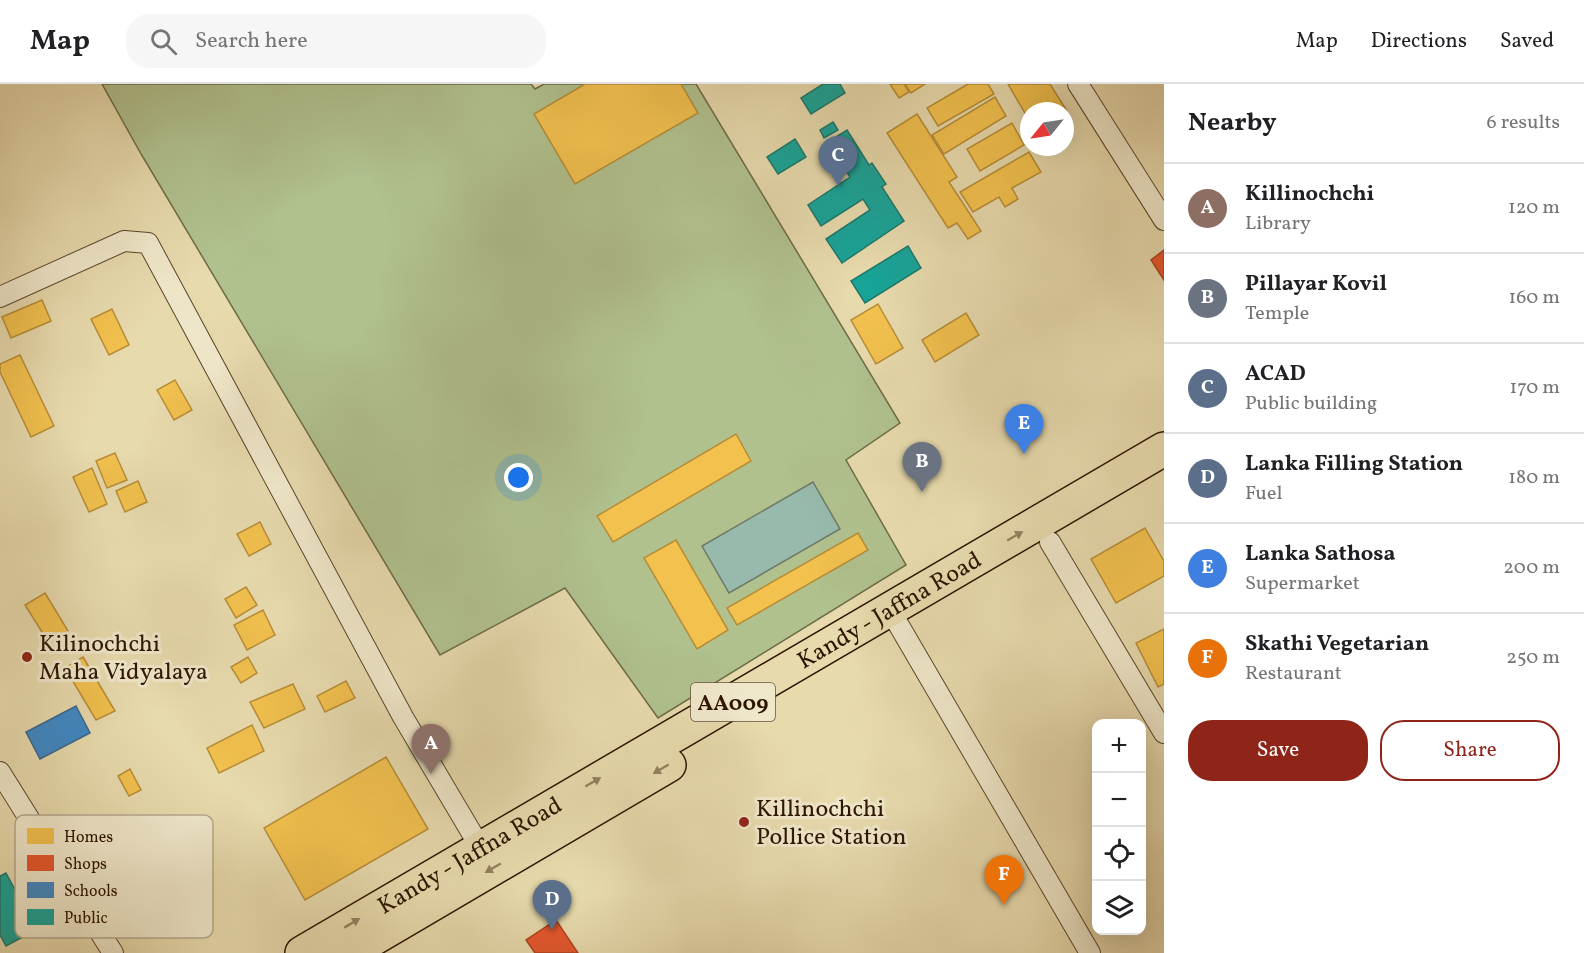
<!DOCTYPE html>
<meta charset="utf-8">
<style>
:root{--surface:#fff;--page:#f6f6f6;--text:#202124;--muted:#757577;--line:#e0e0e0;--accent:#8f2418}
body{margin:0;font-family:Vollkorn,serif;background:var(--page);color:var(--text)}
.controls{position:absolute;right:18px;bottom:18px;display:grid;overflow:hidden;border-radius:12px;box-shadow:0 6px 24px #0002}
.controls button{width:54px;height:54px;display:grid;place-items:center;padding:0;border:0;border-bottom:2px solid var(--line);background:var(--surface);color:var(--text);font:30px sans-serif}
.compass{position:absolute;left:1020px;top:18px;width:54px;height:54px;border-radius:50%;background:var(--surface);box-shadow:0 6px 24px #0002;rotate:240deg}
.you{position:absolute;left:519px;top:394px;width:21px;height:21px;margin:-15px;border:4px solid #fff;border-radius:50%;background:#1a73e8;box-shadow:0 0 0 9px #1a73e833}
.badge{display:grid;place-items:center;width:39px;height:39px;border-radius:50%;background:var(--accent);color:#fff;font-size:20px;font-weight:700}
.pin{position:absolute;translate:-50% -50px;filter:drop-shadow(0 2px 3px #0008)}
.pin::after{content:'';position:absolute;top:32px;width:21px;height:18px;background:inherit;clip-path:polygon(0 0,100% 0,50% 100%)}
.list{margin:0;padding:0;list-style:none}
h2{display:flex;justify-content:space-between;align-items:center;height:78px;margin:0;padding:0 24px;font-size:26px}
h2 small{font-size:20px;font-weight:400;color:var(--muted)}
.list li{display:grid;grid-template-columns:39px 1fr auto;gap:18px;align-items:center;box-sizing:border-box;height:90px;padding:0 24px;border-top:2px solid var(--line)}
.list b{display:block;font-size:22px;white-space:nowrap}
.list p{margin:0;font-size:20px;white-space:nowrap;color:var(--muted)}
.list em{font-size:20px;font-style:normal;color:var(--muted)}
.actions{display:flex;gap:12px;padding:18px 24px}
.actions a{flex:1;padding:14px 0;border:2px solid var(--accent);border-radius:24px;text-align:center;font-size:21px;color:var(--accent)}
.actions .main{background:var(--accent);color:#fff}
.icon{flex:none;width:33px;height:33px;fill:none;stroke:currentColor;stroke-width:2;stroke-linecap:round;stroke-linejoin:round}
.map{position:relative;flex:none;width:1164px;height:869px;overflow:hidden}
header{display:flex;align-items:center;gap:36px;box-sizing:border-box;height:84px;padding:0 30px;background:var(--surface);border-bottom:2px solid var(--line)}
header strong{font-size:28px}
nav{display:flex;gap:33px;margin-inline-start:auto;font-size:21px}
.search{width:420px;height:54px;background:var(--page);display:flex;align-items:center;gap:15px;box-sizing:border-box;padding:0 21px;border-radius:24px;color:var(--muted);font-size:22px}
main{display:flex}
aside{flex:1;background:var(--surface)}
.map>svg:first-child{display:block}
.green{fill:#b0c18e;stroke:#6e6b47;stroke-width:1.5}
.water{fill:#97baac;stroke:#6d7867;stroke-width:1.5}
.homes{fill:#f2c14e;stroke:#b78d37;stroke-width:1.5}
.shops{fill:#e4572e;stroke:#ad4320;stroke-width:1.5}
.schools{fill:#3f88c5;stroke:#3a668a;stroke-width:1.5}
.public{fill:#17a398;stroke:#1e786a;stroke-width:1.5}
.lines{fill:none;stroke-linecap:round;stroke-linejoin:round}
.minor-casing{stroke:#5c462b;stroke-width:22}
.trunk-casing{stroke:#2d1500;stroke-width:36}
.minor{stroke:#efe7ca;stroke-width:20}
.trunk{stroke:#e7daad;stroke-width:33}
.oneway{fill:#93815f}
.poi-dot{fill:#8f2418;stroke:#efe7ca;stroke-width:2}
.labels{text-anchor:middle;stroke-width:6;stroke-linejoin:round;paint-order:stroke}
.shield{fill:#efe7ca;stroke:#67543d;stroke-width:1.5}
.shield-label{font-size:22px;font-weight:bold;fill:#2d1500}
.street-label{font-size:24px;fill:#2d1500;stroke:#efe7ca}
.poi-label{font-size:24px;fill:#2d1500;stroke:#efe7ca;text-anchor:start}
.key{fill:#efe7ca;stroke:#b5a88d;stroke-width:1.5}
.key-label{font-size:16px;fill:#2d1500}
</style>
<header>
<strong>Map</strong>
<div class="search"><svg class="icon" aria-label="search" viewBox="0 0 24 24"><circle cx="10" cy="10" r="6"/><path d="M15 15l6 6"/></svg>Search here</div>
<nav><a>Map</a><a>Directions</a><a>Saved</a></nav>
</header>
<main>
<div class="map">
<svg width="1164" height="869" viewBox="0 0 1164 869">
<rect width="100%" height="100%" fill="#e7daad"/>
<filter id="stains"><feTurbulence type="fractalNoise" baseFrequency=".00333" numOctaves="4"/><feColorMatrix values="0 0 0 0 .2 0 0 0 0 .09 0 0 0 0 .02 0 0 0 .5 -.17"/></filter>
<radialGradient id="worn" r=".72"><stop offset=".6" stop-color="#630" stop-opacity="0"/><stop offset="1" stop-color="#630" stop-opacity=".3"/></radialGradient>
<polygon class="green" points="102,0 531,0 535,5 544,0 696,0 900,339 846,376 906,481 658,634 565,504 440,571 141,70"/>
<polygon class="water" points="813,398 840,445 729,509 702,462"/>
<g class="homes">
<polygon points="585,0 681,0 698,29 575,100 534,30"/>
<polygon points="890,0 904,0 909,8 899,14"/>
<polygon points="905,0 925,0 911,9"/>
<polygon points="968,0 988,0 994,10 938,42 927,24"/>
<polygon points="1008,0 1050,0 1067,27 1029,27 1029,36"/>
<polygon points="995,13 1006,32 944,70 932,51"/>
<polygon points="917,30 957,93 949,98 981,147 968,155 957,139 948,144 887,49"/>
<polygon points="1012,39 1024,61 980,87 967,65"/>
<polygon points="1029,68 1041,88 1012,104 1018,115 1005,123 999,113 973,128 960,108"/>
<polygon points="42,216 51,237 11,254 2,233"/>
<polygon points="878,220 903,264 876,280 851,236"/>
<polygon points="112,225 129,261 109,271 91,235"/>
<polygon points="966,229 979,251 935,278 922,256"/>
<polygon points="20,271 54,342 31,353 0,288 0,280"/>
<polygon points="175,296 192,326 174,336 157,306"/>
<polygon points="736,350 751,377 613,458 597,432"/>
<polygon points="115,369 127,396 107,404 96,377"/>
<polygon points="92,384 107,420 89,428 73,393"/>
<polygon points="138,397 147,418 125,428 116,407"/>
<polygon points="260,438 271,460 249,472 237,450"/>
<polygon points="1145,444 1164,477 1164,492 1116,519 1091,475"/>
<polygon points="858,449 868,466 737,541 727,524"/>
<polygon points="676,456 728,546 697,565 644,474"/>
<polygon points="246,503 257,521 236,534 225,515"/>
<polygon points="45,509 68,547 47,556 25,521"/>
<polygon points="263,526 275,551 247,566 234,541"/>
<polygon points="1164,545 1164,600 1158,603 1136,559"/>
<polygon points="83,573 115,627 96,636 65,584"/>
<polygon points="248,573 257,589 241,599 231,583"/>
<polygon points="346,597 355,614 325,628 317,612"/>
<polygon points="293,600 305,625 264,644 250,618"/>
<polygon points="252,641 264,667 219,689 207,664"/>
<polygon points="386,673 428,745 305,816 264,744"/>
<polygon points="130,685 141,706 129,712 118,692"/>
</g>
<g class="shops">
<polygon points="1164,166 1164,196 1151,176"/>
<polygon points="556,836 578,869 535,869 526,856"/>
</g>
<polygon class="schools" points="76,622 90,649 40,675 26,648"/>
<g class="public">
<polygon points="823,0 840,0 845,9 811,30 801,14"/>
<polygon points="833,38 838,46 824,54 820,46"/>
<polygon points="847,46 869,81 872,79 886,100 882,103 904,137 842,179 826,155 870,126 863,115 821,142 808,121 850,93 828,58"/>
<polygon points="795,55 806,73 778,90 767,73"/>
<polygon points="908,162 921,184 865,219 851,197"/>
<polygon points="6,789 18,811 35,802 45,819 31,827 40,844 6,862 0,851 0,792"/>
</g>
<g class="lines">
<defs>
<g id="minor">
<polyline points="1078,0 1164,136"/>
<polyline points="0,213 124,157 148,159 403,633 480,763"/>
<polyline points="1050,458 1164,649"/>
<polyline points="890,526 1090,869"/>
<polyline points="0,688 113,869"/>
</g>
<g id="trunk">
<path id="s1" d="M302,869L1164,365"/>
<polyline points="349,869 669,681"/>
</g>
</defs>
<use href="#minor" class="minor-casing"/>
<use href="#trunk" class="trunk-casing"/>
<use href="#minor" class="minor"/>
<use href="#trunk" class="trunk"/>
</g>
<defs><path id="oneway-solid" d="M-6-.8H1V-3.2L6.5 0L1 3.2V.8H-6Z" transform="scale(1.5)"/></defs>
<g class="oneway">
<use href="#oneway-solid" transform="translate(1015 452) rotate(-30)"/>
<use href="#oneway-solid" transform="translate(661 685) rotate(150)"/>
<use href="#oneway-solid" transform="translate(593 698) rotate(-30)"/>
<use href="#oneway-solid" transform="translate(493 784) rotate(150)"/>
<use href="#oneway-solid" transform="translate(352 839) rotate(-31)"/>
</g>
<g class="poi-dot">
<circle cx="27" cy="573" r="6"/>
<circle cx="744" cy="738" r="6"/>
</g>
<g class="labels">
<rect class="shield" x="691" y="599" width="84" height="38" rx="4.5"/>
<g class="shield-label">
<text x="733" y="626">AA009</text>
</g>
<g class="street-label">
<text dy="8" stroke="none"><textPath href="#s1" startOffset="680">Kandy - Jaffna Road</textPath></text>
<text dy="8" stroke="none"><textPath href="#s1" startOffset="194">Kandy - Jaffna Road</textPath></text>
</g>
<g class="poi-label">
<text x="39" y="567">Kilinochchi<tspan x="39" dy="28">Maha Vidyalaya</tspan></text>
<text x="756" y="732">Killinochchi<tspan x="756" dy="28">Pollice Station</tspan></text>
</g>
</g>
<rect x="15" y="731" width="198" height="123" rx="9" class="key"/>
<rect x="27" y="744" width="27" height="16" fill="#f2c14e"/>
<rect x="27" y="771" width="27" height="16" fill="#e4572e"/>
<rect x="27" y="798" width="27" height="16" fill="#3f88c5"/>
<rect x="27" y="825" width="27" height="16" fill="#17a398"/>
<g class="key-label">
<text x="64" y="758">Homes</text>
<text x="64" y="785">Shops</text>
<text x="64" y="812">Schools</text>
<text x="64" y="839">Public</text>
</g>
<rect width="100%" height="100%" filter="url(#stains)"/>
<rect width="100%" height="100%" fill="url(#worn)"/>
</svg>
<div class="controls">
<button>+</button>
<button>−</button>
<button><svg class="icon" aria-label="locate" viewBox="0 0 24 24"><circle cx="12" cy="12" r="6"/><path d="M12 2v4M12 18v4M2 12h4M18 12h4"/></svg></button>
<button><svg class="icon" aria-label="layers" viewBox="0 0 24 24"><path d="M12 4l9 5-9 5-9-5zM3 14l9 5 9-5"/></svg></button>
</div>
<svg class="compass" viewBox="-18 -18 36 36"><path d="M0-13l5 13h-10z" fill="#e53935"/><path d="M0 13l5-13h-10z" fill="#757577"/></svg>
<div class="you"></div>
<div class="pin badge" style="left:431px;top:690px;background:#8d6e63">A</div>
<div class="pin badge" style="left:922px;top:408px;background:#6b7280">B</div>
<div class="pin badge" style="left:838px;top:102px;background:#5c6f8a">C</div>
<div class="pin badge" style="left:552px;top:846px;background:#5c6f8a">D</div>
<div class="pin badge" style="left:1024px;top:370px;background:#3f7fe0">E</div>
<div class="pin badge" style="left:1004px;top:821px;background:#e8710a">F</div>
</div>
<aside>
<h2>Nearby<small>6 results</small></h2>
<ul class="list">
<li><span class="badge" style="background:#8d6e63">A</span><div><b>Killinochchi</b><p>Library</p></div><em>120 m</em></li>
<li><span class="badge" style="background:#6b7280">B</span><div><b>Pillayar Kovil</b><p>Temple</p></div><em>160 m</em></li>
<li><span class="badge" style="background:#5c6f8a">C</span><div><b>ACAD</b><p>Public building</p></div><em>170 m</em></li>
<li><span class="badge" style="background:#5c6f8a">D</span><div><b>Lanka Filling Station</b><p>Fuel</p></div><em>180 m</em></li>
<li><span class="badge" style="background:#3f7fe0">E</span><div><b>Lanka Sathosa</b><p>Supermarket</p></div><em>200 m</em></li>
<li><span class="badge" style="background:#e8710a">F</span><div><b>Skathi Vegetarian</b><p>Restaurant</p></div><em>250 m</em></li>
</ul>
<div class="actions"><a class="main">Save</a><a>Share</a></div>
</aside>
</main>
